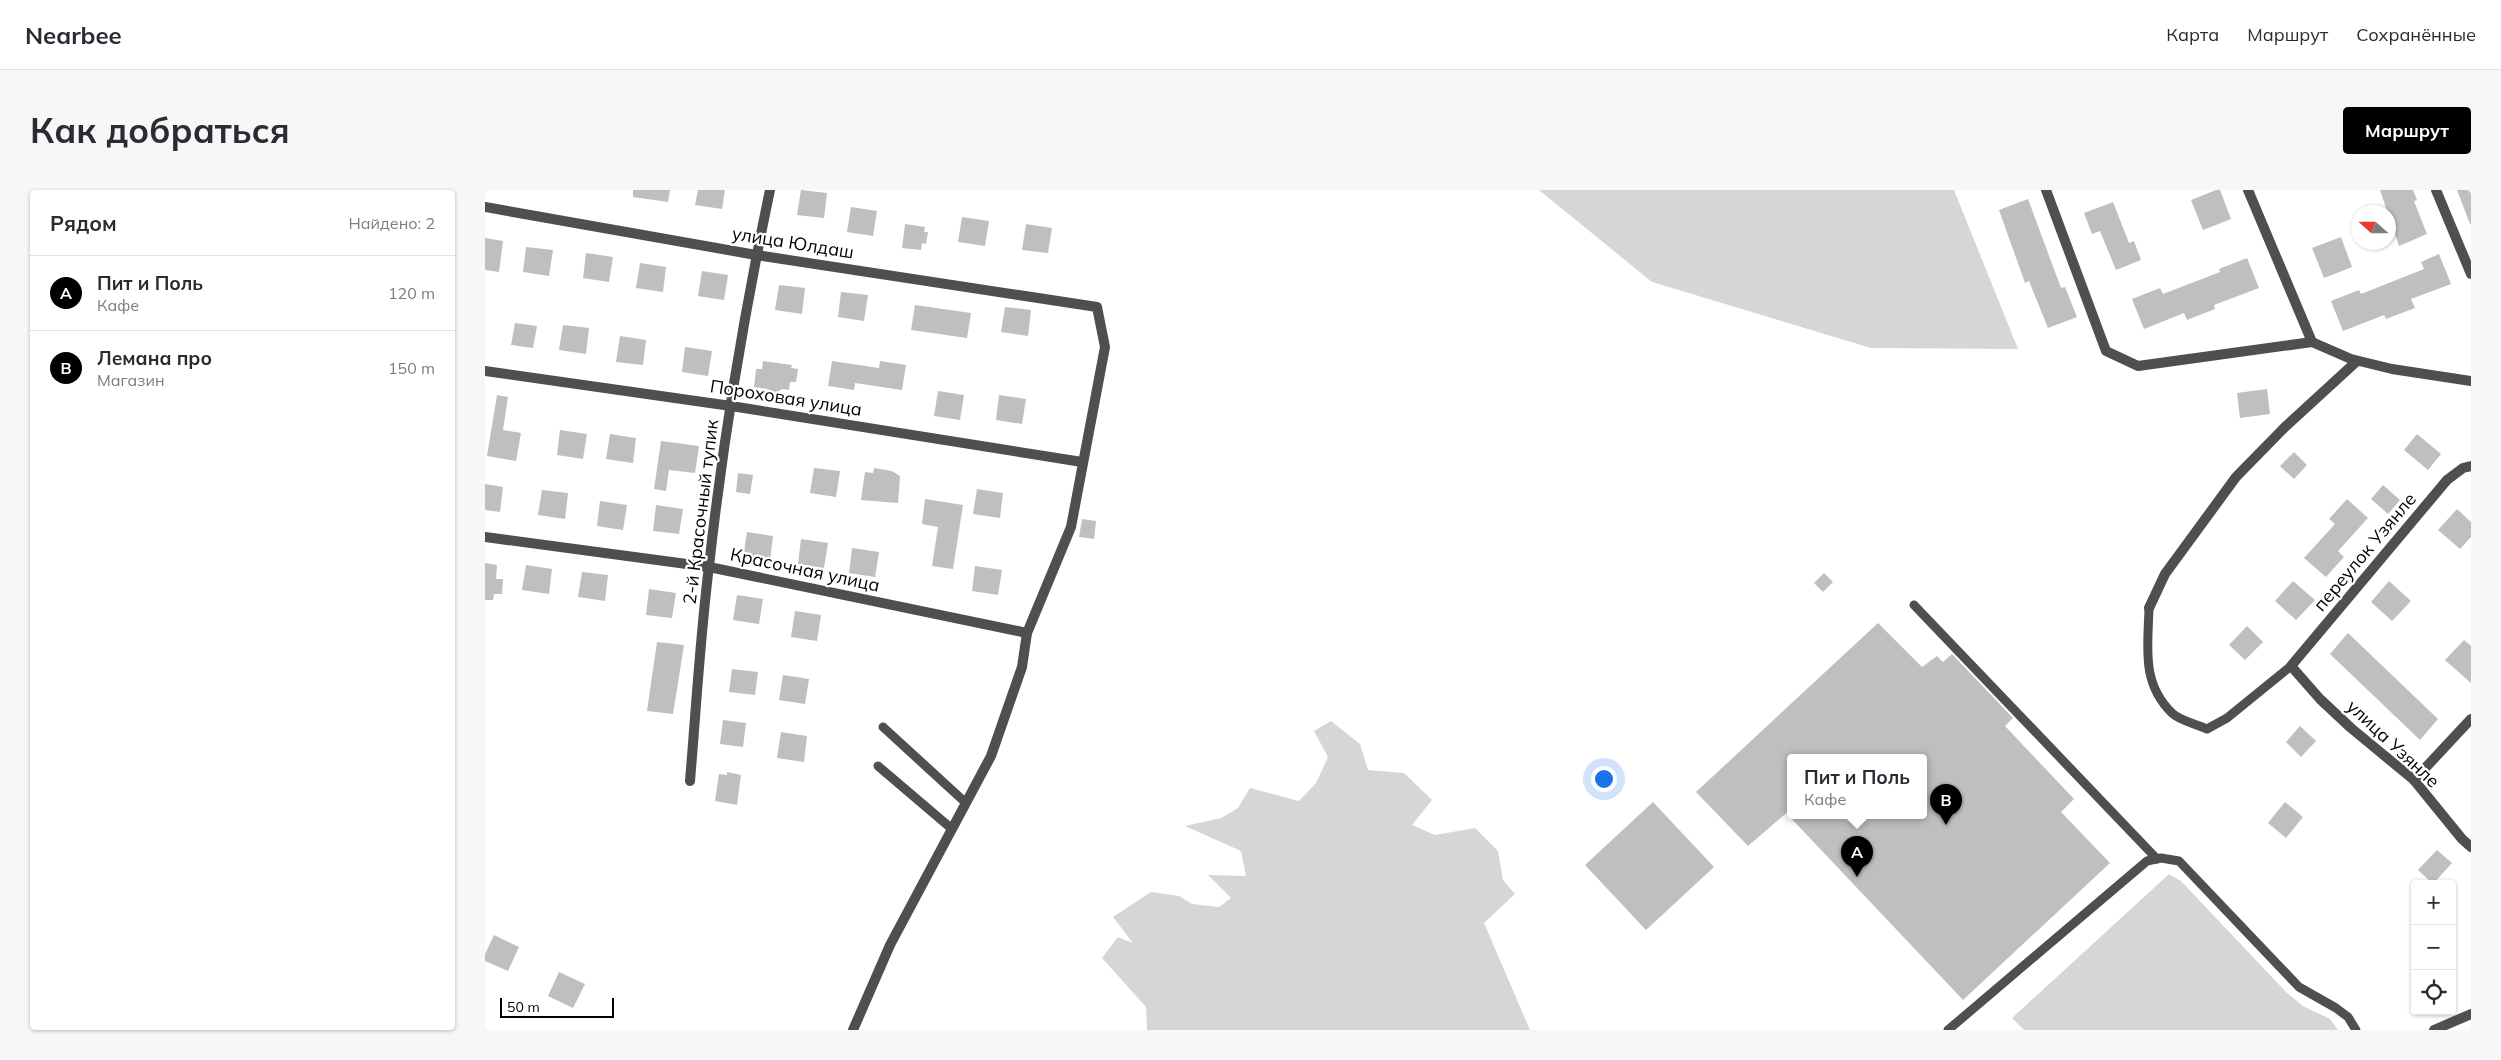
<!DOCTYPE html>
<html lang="ru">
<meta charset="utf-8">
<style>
:root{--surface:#fff;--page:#f7f7f7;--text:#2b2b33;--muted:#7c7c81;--line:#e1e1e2;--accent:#000}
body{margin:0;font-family:Mulish,sans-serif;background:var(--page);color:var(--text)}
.controls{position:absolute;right:15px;bottom:15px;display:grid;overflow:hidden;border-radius:5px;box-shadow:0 1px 4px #0004}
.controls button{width:45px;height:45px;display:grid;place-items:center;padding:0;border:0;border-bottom:1px solid var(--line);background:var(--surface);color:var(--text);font:25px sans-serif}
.compass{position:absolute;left:1866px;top:15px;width:45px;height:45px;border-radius:50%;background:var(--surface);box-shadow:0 1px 4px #0004;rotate:291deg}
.scale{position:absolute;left:15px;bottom:12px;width:114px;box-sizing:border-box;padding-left:5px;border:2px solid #000;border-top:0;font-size:14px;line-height:18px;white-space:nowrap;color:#000;-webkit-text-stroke:4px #fff;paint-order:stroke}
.you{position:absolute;left:1118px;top:588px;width:18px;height:18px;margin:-12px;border:4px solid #fff;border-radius:50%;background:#1a73e8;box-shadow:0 0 0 8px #1a73e833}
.badge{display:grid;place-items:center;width:32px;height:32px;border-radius:50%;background:var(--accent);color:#fff;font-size:16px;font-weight:700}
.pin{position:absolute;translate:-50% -41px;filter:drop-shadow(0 1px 2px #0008)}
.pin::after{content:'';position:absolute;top:26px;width:18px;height:15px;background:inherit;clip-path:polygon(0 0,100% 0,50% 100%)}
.popup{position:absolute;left:1302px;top:564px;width:140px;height:65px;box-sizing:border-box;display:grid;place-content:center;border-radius:5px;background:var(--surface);filter:drop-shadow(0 1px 4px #0005);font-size:16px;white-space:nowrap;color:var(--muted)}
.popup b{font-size:19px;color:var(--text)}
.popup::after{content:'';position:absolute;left:50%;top:100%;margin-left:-10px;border:10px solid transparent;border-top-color:var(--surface)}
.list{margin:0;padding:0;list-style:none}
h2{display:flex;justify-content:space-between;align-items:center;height:65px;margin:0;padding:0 20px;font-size:21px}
h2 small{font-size:16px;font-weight:400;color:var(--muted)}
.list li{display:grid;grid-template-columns:32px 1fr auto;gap:15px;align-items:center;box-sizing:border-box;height:75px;padding:0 20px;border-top:1px solid var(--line)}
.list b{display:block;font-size:19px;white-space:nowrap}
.list p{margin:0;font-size:16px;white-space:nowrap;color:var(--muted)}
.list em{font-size:16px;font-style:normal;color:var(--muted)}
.icon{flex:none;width:28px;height:28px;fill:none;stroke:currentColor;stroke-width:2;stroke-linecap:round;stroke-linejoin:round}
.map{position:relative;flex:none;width:1986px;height:840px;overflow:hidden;border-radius:5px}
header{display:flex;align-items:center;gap:30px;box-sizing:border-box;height:70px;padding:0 25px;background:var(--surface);border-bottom:1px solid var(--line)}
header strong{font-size:24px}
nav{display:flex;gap:28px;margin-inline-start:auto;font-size:18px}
.intro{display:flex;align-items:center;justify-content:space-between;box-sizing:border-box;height:120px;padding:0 30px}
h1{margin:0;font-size:35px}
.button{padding:12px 22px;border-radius:5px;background:var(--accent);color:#fff;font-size:18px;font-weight:700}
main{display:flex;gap:30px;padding:0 30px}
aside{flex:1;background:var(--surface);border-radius:5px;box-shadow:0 1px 4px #0004}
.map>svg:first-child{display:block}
.green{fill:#d6d6d6}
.building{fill:#bfbfbf}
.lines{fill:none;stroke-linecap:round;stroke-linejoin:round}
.service{stroke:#4f4f4f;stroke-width:9}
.minor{stroke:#4f4f4f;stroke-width:10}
.labels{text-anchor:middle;stroke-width:4.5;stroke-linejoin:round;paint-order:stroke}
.street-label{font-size:18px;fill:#000;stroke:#fff}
</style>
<header>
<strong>Nearbee</strong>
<nav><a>Карта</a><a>Маршрут</a><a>Сохранённые</a></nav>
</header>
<div class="intro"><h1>Как добраться</h1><a class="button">Маршрут</a></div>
<main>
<aside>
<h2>Рядом<small>Найдено: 2</small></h2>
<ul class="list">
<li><span class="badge">A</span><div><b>Пит и Поль</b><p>Кафе</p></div><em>120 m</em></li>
<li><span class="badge">B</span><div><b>Лемана про</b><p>Магазин</p></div><em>150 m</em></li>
</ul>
</aside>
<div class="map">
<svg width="1986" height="840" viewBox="0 0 1986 840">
<rect width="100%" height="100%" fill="#fff"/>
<g class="green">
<polygon points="1054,0 1469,0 1533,159 1386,158 1167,92"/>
<polygon points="846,531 875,554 883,580 919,583 947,610 927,635 950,645 990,638 1013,661 1018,690 1030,704 999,733 1045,840 662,840 661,817 617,768 633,747 648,753 628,727 666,702 694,706 707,714 734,717 746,708 723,685 761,686 756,661 700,636 736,628 753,618 765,598 814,611 831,593 843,567 829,541"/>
<polygon points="1684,684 1696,691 1801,802 1818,816 1845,829 1853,840 1539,840 1527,828"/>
</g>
<g class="building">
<polygon points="148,0 185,0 183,12 148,7"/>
<polygon points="213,0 240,0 237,19 210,15"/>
<polygon points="316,0 342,3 339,28 312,25"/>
<polygon points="1731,0 1735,0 1746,29 1718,40 1706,10"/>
<polygon points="1895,0 1928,0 1932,10 1929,11 1942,44 1914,56"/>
<polygon points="1972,0 1986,0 1986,34 1985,34"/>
<polygon points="1543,9 1576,98 1580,97 1592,127 1563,138 1544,91 1540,93 1514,20"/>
<polygon points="1628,12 1644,53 1649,51 1656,70 1631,80 1615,41 1607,44 1599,23"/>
<polygon points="366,17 392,21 388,46 362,42"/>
<polygon points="477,27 504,31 500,56 473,52"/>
<polygon points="420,34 440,37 439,42 443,42 441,54 437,53 436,60 417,58"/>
<polygon points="541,34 567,38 563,63 537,60"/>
<polygon points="1856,47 1867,77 1839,88 1827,58"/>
<polygon points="0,48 18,51 14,82 0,80"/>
<polygon points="41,57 68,60 64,86 38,82"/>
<polygon points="101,63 128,67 124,92 98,88"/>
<polygon points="1954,64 1966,94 1926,109 1930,118 1901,129 1899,125 1858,141 1846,111 1874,100 1876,104 1939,79 1936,72"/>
<polygon points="1762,68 1774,98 1729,115 1730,119 1702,130 1699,123 1659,139 1647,109 1675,98 1678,104 1735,82 1734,79"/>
<polygon points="155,73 181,77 178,102 151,98"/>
<polygon points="217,81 243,85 239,110 213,106"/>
<polygon points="294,95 320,98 317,124 290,120"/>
<polygon points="356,102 383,105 379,131 353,127"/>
<polygon points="430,115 486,123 482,148 426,140"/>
<polygon points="520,117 546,120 543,146 516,142"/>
<polygon points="30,133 52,136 48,158 26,155"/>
<polygon points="78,135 104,138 101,164 74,160"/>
<polygon points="135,146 161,150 158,175 131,172"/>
<polygon points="200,157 227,161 223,186 197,182"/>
<polygon points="278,171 307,175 306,178 313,179 311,192 305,192 304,200 297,199 288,205 283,199 269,197 271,179 277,179"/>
<polygon points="347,171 394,178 395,171 421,175 417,200 370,193 369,200 343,196"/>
<polygon points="1782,199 1785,224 1755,228 1752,203"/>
<polygon points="453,201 479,205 475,230 449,226"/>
<polygon points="12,205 23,207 18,240 36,243 31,271 2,266"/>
<polygon points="514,205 541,209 537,234 511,230"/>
<polygon points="75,240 102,244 98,269 72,265"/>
<polygon points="125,244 151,248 148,273 121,269"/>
<polygon points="1932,244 1956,264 1943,280 1919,260"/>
<polygon points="176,251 214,256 210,283 184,280 181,301 169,299"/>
<polygon points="1809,262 1822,275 1809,289 1795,276"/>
<polygon points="329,278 355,281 351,307 325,303"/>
<polygon points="389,278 407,281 415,286 413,313 376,310 380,282 388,283"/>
<polygon points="253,283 268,285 265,304 251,302"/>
<polygon points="0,294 18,297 15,322 0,320"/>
<polygon points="1898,295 1915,310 1903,324 1886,309"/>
<polygon points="492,299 518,303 515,328 488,324"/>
<polygon points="57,300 83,303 80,329 53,325"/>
<polygon points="440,309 478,315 468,379 447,376 453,337 437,334"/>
<polygon points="1862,309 1883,328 1853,361 1859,367 1841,387 1819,368 1850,334 1844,329"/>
<polygon points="115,311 142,315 138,340 112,336"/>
<polygon points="171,315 198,319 194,344 168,341"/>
<polygon points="1972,319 1986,332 1986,347 1975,359 1953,340"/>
<polygon points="597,329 611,331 609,349 594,347"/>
<polygon points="262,342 288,346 285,371 258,367"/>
<polygon points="316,349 343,353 339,378 313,374"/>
<polygon points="367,358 394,362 390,387 364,383"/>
<polygon points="0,373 12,375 11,389 18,389 17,404 9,404 8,410 0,410"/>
<polygon points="41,375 67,379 64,404 37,400"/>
<polygon points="490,376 517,380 513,405 487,401"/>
<polygon points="97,382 123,385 120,411 93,407"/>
<polygon points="1339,383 1348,392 1338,402 1329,393"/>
<polygon points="1808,391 1830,410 1811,430 1790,411"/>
<polygon points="1904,391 1926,411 1907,431 1886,412"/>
<polygon points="164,399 191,403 187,428 161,425"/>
<polygon points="252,405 278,409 274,434 248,430"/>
<polygon points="310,421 336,425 332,451 306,447"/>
<polygon points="1393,433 1437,477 1452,466 1458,472 1467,464 1528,528 1520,536 1589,609 1576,622 1625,673 1478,810 1304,626 1438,626 1438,568 1306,568 1306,619 1263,656 1211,602"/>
<polygon points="1762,436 1778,452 1760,470 1744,455"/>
<polygon points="1863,443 1953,529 1935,550 1845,464"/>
<polygon points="1979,450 1986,456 1986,493 1960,470"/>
<polygon points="172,452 199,455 188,524 162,521"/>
<polygon points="247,479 273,482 270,505 244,502"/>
<polygon points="298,485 324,489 320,514 294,510"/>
<polygon points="238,530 261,533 258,557 235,554"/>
<polygon points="1815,536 1831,551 1816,567 1801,552"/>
<polygon points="296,542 322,546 319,572 292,568"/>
<polygon points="242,582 256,585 252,615 230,611 234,584 242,585"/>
<polygon points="1168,612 1229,677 1161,740 1100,675"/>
<polygon points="1800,612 1818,627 1801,648 1783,633"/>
<polygon points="1952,660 1967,673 1948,694 1933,680"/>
<polygon points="9,745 34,757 23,781 0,771 0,764"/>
<polygon points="74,782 100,794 88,818 63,806"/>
</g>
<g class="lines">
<g class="service">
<polyline points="1429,415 1672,669"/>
<path d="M1664,418C1663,457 1656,493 1687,523C1695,531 1712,534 1722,539L1742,528L1806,476"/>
<polyline points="398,537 481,613"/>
<polyline points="393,576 467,639"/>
<polyline points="1463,840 1662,671 1676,668 1694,671 1814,797 1851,818 1863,827 1871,840"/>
</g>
<g class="minor">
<polyline points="1561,0 1621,161 1653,176 1827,152 1866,169 1907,179 1986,191"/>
<polyline points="1763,0 1827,152"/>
<polyline points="1951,0 1986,84"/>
<polyline points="0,17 271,65 612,117 620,157 586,337 542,443 537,477 506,566 405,755 368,840"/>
<polyline points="0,181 246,216 597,272"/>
<polyline points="1986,276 1978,278 1962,290 1806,476 1835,509 1866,538 1929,590 1977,649 1986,657"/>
<polyline points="0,347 224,377 542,443"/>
<polyline points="1664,418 1680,384 1751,287 1800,237 1872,171"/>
<polyline points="1929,590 1986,529"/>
<path d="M205,591C211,520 215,448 224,376C238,250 259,124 285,0"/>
<polyline points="1949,840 1986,824"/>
</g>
</g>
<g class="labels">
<g class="street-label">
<text transform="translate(308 53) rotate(9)" y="6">улица Юлдаш</text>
<text transform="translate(301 208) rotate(9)" y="6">Пороховая улица</text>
<text transform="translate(216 322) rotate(-83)" y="6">2-й Красочный тупик</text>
<text transform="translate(1880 362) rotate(-50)" y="6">переулок Узянле</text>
<text transform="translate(320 380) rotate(12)" y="6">Красочная улица</text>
<text transform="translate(1908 554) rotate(43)" y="6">улица Узянле</text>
</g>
</g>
</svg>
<div class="controls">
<button>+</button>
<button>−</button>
<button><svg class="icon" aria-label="locate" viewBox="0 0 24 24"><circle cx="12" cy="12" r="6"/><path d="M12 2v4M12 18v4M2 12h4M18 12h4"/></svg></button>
</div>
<svg class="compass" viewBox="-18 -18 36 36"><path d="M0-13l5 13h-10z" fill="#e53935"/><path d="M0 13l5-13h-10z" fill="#7c7c81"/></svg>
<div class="scale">50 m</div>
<div class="you"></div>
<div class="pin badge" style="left:1372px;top:687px">A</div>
<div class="popup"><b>Пит и Поль</b>Кафе</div>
<div class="pin badge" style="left:1461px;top:635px">B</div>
</div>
</main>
